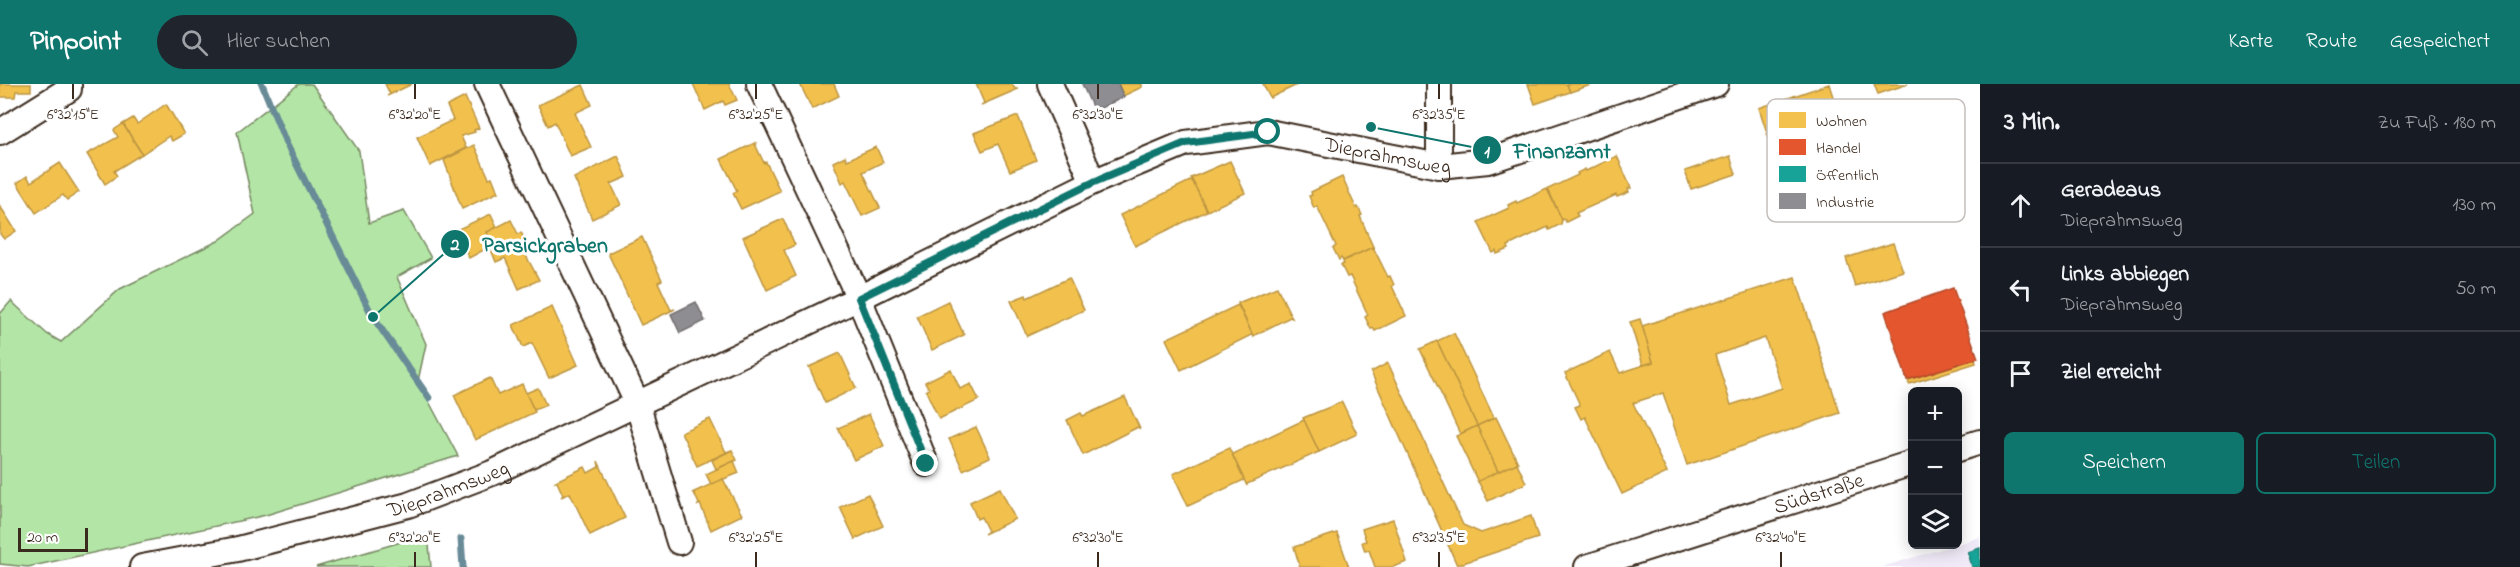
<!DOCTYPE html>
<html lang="de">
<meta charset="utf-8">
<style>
:root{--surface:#171b24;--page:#20242c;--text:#f1f3f6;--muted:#9ea1a6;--line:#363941;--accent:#0f766e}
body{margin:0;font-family:"Indie Flower",sans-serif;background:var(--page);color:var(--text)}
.controls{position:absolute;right:18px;bottom:18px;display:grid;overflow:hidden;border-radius:9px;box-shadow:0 3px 15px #0003}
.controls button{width:54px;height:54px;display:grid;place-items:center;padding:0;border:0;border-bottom:2px solid var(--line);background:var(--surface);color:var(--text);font:30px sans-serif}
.scale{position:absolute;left:18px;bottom:15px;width:70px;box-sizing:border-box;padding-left:6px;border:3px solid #3b2a1e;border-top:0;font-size:16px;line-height:21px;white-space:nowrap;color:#3b2a1e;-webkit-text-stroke:4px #fff;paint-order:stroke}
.stop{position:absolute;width:18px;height:18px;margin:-14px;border:4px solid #0f766e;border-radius:50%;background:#fff}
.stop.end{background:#0f766e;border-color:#fff;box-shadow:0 2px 6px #0008}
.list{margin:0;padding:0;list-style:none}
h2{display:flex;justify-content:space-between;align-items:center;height:78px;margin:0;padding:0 24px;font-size:26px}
h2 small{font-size:20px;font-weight:400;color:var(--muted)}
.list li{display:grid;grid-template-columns:39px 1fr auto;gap:18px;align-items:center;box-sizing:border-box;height:84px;padding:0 24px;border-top:2px solid var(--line)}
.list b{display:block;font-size:22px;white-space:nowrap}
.list p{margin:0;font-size:20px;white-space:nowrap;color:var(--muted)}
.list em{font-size:20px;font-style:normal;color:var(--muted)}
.actions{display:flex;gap:12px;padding:18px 24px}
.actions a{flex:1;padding:14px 0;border:2px solid var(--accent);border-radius:9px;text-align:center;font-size:21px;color:var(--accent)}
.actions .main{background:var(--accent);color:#fff}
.icon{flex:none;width:33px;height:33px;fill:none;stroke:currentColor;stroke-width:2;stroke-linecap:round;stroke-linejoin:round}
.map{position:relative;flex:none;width:1980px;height:483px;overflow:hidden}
header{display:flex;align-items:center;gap:36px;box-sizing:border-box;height:84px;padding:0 30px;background:var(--accent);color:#fff}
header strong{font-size:28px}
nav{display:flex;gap:33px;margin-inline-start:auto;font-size:21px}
.search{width:420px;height:54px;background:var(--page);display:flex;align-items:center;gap:15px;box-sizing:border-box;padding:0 21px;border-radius:33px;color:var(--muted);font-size:22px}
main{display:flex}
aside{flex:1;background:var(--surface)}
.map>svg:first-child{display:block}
.built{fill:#f0e9f7}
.green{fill:#b3e6a6;stroke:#778862;stroke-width:1.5}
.homes{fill:#f2c14e;stroke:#bb9440;stroke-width:1.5;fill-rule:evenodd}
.shops{fill:#e4572e;stroke:#b14a29;stroke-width:1.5}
.public{fill:#17a398;stroke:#227f73;stroke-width:1.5}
.industry{fill:#8d8d92;stroke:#746f6f;stroke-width:1.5}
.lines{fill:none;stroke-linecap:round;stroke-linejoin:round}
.stream{stroke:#678b97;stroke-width:7}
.minor-casing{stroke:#3b2a1e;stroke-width:28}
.minor{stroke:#fff;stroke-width:24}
.route{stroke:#0f766e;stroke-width:8}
.ticks{fill:none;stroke:#3b2a1e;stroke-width:2}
.labels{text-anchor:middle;stroke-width:6;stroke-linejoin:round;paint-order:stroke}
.street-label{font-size:21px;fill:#3b2a1e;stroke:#fff}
.key{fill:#fff;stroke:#c4bfbc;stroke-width:1.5}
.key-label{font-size:16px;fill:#3b2a1e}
.ticks-label{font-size:15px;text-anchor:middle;fill:#3b2a1e;stroke:#fff;stroke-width:6;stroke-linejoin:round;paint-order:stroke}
.leader{fill:none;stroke:#0f766e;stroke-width:2}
.callout-dot{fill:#0f766e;stroke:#fff;stroke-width:2}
.mark-label{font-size:18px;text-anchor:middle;font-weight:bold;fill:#fff}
.callout-label{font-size:22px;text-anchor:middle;font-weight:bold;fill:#0f766e;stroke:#fff;stroke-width:6;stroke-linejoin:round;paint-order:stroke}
</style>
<header>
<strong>Pinpoint</strong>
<div class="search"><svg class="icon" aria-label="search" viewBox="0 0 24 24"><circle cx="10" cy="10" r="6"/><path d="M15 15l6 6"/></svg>Hier suchen</div>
<nav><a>Karte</a><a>Route</a><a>Gespeichert</a></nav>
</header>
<main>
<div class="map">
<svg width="1980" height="483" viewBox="0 0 1980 483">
<rect width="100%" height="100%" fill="#fff"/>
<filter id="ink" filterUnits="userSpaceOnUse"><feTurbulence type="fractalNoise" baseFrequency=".0167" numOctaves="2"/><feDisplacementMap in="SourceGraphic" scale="12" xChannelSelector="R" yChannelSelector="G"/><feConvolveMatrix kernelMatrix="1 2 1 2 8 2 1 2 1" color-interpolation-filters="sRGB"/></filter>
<g filter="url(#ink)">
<polygon class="built" points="1980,453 1980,483 1882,483 1958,460"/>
<g class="green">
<polygon points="299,0 312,0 359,67 369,139 404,127 431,174 397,193 426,260 418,297 458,372 266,431 28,483 0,480 0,230 11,217 47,250 61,258 120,205 218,157 255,130 237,48"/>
<polygon points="428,450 431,483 316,483"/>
</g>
<g class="homes">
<polygon points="0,0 31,0 31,7 16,7 15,13 0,13"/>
<polygon points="385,0 412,0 387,12 390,10"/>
<polygon points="693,0 729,0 737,16 725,21 723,17 705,26"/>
<polygon points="800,0 834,0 839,12 812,25"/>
<polygon points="976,0 1012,0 1015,5 1018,5 981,21 984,19"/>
<polygon points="1118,0 1142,0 1142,3 1123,12"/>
<polygon points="1263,0 1299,0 1270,14"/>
<polygon points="1528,0 1567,0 1570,8 1535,20"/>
<polygon points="1567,0 1594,0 1570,8"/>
<polygon points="1829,0 1840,35 1805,47 1794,12"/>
<polygon points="1874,0 1908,0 1878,10"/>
<polygon points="583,1 592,21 575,29 591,63 570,72 555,38 548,42 538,21"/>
<polygon points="1794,12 1805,47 1770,58 1759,24"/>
<polygon points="465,13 479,44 474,46 475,48 461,52 466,64 430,82 417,53 453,36 447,22"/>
<polygon points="166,20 184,50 172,57 169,52 142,70 123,40 133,34 137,40"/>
<polygon points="1018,32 1036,76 1010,87 998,60 982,67 974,49"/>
<polygon points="123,40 142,70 114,87 117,92 105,100 87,70 118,53 114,46"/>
<polygon points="757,58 755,60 764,79 766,78 780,107 741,125 733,109 737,107 721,75"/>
<polygon points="474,61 489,94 492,93 498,108 462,125 444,76"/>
<polygon points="876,63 883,78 863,88 880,124 862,132 845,97 842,99 833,78 845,72 847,76"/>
<polygon points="618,72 627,93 611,100 621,121 592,135 574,94"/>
<polygon points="1617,72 1631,104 1628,105 1629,108 1617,113 1616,111 1576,129 1578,132 1566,138 1564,135 1562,136 1548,105 1578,91 1577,89 1585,85 1586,87"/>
<polygon points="1730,72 1736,90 1691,105 1685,87"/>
<polygon points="1230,77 1245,109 1207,127 1191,94"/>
<polygon points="60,79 79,108 67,116 63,111 36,129 17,99 27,92 31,98"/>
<polygon points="1342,93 1356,124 1358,123 1362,131 1360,132 1373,163 1343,177 1341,174 1339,176 1333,164 1336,162 1317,122 1314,124 1309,112 1312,111 1311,108"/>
<polygon points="1192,96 1207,127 1135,162 1120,131"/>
<polygon points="1547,105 1562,136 1561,140 1549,146 1548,143 1508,162 1509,165 1497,170 1496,167 1493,169 1478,138 1509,124 1508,121 1516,117 1517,119"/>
<polygon points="0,122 16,147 4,155 0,150"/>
<polygon points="491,130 497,143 487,148 493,161 469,174 456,146"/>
<polygon points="783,135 795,161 784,166 796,192 767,206 743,153"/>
<polygon points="511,136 518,150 521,148 528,163 523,166 539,196 519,205 505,174 496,178 490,163 493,161 487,148"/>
<polygon points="642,153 662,196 658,198 671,226 675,225 641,241 608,169"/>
<polygon points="1893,159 1903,187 1855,202 1846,174"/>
<polygon points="1373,163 1388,193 1390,192 1394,201 1392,202 1406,232 1375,247 1373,244 1371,245 1365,233 1368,231 1350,192 1347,193 1341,181 1344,180 1343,177"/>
<path d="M1795,193L1840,329L1687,381L1663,309L1633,319L1667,389L1622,410L1585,333L1581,335L1575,323L1580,321L1565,289L1610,268L1620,289L1653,278L1642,242ZM1765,254L1782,304L1731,321L1715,271Z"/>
<polygon points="1069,194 1084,226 1027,252 1011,217 1026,211 1027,214"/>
<polygon points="1277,203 1292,234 1290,233 1253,252 1238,219"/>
<polygon points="948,217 964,251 932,266 917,232"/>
<polygon points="1238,221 1253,252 1251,251 1181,286 1166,255"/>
<polygon points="552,223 578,281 549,294 532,259 523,263 513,241"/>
<polygon points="1640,235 1653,278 1643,281 1630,238"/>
<polygon points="1454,249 1494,334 1477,342 1437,257"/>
<polygon points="1437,257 1477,342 1460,350 1420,265"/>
<polygon points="840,269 856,304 825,319 809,283"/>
<polygon points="1975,275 1976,279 1909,300 1908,296"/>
<polygon points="1388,279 1463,441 1481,449 1531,432 1538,454 1457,481 1371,288"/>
<polygon points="951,285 960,305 971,300 979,316 939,335 926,307 929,305 925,298"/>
<polygon points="490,294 498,311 522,300 535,328 475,356 454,311"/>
<polygon points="538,304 546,321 534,326 526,309"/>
<polygon points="1125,313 1140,345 1138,343 1083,371 1067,336 1081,329 1083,332"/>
<polygon points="1342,318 1357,350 1319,368 1303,334"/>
<polygon points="869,330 884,362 854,376 838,344"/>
<polygon points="1496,333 1518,379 1498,388 1477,342"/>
<polygon points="710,335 726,368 732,366 697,382 681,348"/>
<polygon points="1304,336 1319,368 1247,400 1247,402 1232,370"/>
<polygon points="1477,342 1498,388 1478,398 1456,352"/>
<polygon points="976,343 990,373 963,386 949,355"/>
<polygon points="1229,364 1244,396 1188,422 1173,390"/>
<polygon points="732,366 737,376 716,385 712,376"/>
<polygon points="598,377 625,434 590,451 570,409 561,413 563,411 557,398 554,398 585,383 588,389 599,383"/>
<polygon points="734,377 739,389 711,400 706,390"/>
<polygon points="1517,379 1526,399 1488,417 1478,397"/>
<polygon points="723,395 742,431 711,446 700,420 697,422 699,420 694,409 692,409"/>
<polygon points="1000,404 1015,435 984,450 988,447 981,433 977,435 970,418"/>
<polygon points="868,410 883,442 855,455 840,423"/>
<polygon points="1393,435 1407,478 1393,483 1375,483 1369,466 1365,467 1362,458 1366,457 1362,445"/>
<polygon points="1337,449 1349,483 1300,483 1294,463"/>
</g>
<polygon class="shops" points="1953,204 1978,274 1907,296 1885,228"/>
<polygon class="public" points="1980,464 1980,483 1972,483 1968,468"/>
<g class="industry">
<polygon points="1082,0 1118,0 1124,13 1094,27"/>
<polygon points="696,218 705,237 680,249 671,230"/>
</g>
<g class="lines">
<g class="stream">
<polyline points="262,0 286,59 373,233 429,314"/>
<polyline points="461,455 463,483"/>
</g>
<defs>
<g id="minor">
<polyline points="487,0 637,319 679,458"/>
<polyline points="759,0 859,214 926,380"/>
<polyline points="1050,0 1093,98"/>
<polyline points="1439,0 1439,82"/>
<polyline points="0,48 69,5 69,0"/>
<polyline points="1958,365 1980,358"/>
<path id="s1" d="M142,483L238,465L408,421L492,389L859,214L1093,98L1186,59L1268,48L1439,82L1488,77L1716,0"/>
<path id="s2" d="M1587,483L1912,379"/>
</g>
</defs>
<use href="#minor" class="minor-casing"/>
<use href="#minor" class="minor"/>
</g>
</g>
<g class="lines" filter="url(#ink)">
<polyline class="route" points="926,380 859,214 1094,98 1186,59 1268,48"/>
</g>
<path class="ticks" d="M73,0V15M415,0V15M756,0V15M1098,0V15M1439,0V15M415,468V483M756,468V483M1098,468V483M1439,468V483M1781,468V483"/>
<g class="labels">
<g class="street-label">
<text dy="7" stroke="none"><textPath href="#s1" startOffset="1336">Dieprahmsweg</textPath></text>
<text dy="7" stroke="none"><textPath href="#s1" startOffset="316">Dieprahmsweg</textPath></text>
<text dy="7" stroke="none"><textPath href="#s2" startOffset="243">Südstraße</textPath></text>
</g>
</g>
<rect x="1767" y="15" width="198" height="123" rx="9" class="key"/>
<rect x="1779" y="28" width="27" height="16" fill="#f2c14e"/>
<rect x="1779" y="55" width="27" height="16" fill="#e4572e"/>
<rect x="1779" y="82" width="27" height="16" fill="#17a398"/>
<rect x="1779" y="109" width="27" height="16" fill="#8d8d92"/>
<g class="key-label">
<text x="1816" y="42">Wohnen</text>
<text x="1816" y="69">Handel</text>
<text x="1816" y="96">Öffentlich</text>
<text x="1816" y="123">Industrie</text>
</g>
<g class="ticks-label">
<text x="73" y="35">6°32'15"E</text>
<text x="415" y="35">6°32'20"E</text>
<text x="756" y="35">6°32'25"E</text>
<text x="1098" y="35">6°32'30"E</text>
<text x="1439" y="35">6°32'35"E</text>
<text x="415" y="458">6°32'20"E</text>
<text x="756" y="458">6°32'25"E</text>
<text x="1098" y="458">6°32'30"E</text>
<text x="1439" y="458">6°32'35"E</text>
<text x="1781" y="458">6°32'40"E</text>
</g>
<path class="leader" d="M1371 43L1487 66M373 233L455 160"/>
<g class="callout-dot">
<circle cx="1371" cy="43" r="6"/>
<circle cx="373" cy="233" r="6"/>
<circle cx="1487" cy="66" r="15"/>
<circle cx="455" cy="160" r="15"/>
</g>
<g class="mark-label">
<text x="1487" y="73">1</text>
<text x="455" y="166">2</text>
</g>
<g class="callout-label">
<text x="1562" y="74">Finanzamt</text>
<text x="545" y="168">Parsickgraben</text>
</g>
</svg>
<div class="controls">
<button>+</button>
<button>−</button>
<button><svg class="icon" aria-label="layers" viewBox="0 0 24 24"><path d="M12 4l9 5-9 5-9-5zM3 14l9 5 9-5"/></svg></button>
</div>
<div class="scale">20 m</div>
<div class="stop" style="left:1268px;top:48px"></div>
<div class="stop end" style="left:926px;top:380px"></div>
</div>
<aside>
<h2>3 Min.<small>Zu Fuß · 180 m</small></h2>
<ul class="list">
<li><svg class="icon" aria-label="ahead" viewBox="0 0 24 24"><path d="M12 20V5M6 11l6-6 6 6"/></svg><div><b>Geradeaus</b><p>Dieprahmsweg</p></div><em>130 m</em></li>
<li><svg class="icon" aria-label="left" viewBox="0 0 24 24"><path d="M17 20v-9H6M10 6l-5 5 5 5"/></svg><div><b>Links abbiegen</b><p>Dieprahmsweg</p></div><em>50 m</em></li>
<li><svg class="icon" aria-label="arrive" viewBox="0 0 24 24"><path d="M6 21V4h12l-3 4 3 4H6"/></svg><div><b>Ziel erreicht</b></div></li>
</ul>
<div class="actions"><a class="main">Speichern</a><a>Teilen</a></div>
</aside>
</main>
